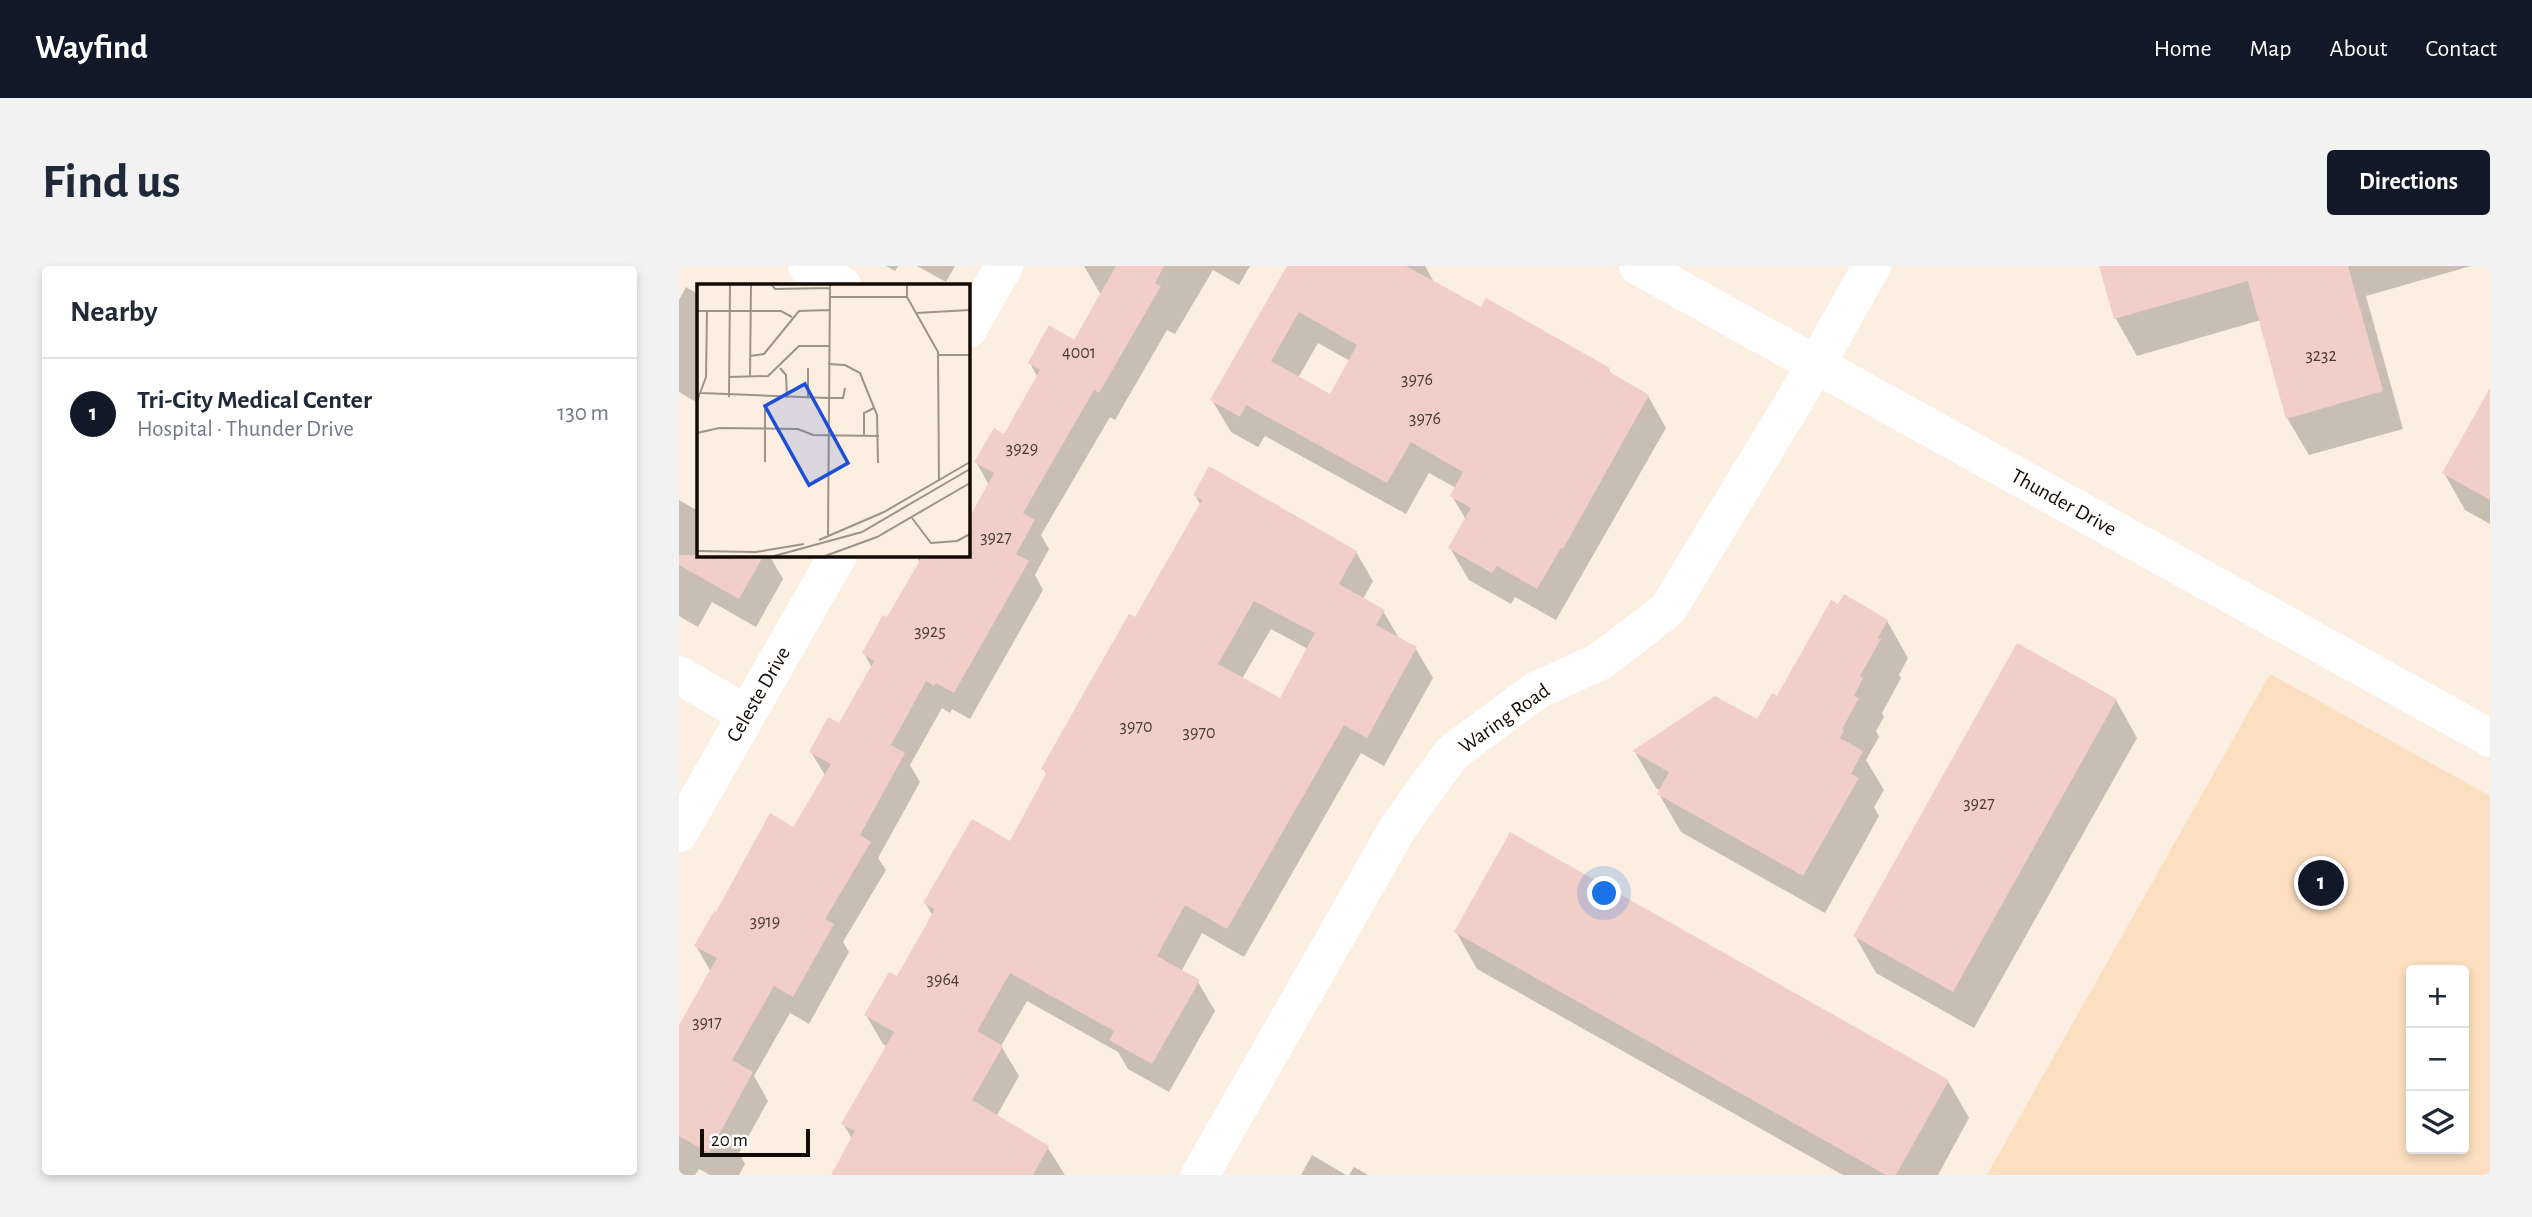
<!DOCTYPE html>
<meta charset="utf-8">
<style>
:root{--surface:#fff;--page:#f2f2f3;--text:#1f2937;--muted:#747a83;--line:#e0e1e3;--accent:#111827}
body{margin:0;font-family:"Alegreya Sans",sans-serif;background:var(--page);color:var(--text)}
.controls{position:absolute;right:21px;bottom:21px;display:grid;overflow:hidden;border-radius:7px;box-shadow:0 4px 10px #0003}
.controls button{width:63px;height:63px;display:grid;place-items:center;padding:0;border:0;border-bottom:2px solid var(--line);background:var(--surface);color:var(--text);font:35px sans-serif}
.scale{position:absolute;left:21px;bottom:18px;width:110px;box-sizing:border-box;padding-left:7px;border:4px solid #130b04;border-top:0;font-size:19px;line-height:24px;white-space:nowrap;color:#130b04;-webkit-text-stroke:5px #fefefe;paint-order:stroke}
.you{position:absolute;left:926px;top:628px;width:24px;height:24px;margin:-18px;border:5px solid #fff;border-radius:50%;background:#1a73e8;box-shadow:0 0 0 10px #1a73e833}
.badge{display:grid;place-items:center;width:46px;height:46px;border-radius:50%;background:var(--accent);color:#fff;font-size:23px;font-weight:700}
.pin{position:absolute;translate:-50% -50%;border:4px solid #fff;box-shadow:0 2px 7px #0006}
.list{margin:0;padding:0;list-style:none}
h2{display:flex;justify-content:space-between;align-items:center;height:91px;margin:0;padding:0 28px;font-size:30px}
h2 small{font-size:23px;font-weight:400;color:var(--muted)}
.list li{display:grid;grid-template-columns:46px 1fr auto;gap:21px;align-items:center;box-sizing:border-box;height:112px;padding:0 28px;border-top:2px solid var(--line)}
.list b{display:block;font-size:26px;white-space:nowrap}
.list p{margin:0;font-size:23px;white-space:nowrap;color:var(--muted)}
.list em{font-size:23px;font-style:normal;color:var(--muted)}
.icon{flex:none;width:38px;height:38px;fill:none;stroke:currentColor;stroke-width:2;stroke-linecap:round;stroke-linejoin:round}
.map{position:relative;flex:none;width:1811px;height:909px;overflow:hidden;border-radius:7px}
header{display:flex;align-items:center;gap:42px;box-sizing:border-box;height:98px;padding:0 35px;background:var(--accent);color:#fff}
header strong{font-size:33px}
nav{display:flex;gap:38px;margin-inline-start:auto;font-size:24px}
.intro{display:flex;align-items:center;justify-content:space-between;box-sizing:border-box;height:168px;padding:0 42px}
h1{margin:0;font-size:49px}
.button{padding:18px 32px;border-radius:7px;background:var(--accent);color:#fff;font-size:24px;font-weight:700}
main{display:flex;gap:42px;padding:0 42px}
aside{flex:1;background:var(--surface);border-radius:7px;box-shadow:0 4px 10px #0003}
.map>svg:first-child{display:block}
.built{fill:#fcdfc1;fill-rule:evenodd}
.shadow{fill:#0003;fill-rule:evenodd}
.building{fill:#f1cec8;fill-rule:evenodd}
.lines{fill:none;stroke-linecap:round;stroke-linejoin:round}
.minor{stroke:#fff;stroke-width:38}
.tertiary{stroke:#fff;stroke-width:38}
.labels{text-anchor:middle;stroke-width:5;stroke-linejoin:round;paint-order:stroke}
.number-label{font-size:18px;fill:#4a3c35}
.street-label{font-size:21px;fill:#130b04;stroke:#fefefe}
.inset-road{fill:none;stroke:#9f9388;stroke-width:2}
.view{fill:#1d4ed8;fill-opacity:0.15;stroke:#1d4ed8;stroke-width:3.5}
.inset-edge{fill:none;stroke:#130b04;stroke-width:3.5}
</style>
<header>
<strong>Wayfind</strong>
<nav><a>Home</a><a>Map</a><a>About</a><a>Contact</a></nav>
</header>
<div class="intro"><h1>Find us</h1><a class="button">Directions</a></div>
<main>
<aside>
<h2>Nearby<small></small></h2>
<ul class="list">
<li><span class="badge">1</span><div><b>Tri-City Medical Center</b><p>Hospital · Thunder Drive</p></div><em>130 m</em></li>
</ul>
</aside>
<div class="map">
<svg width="1811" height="909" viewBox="0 0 1811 909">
<rect width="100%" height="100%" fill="#fceee0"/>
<path class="built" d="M1591,408L1811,530V909H1308ZM1732,704H1785V883H1732Z"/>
<g class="shadow">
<polygon points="207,0 219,0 216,5"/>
<polygon points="238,0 276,0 267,16"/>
<polygon points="405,0 571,0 560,19 534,4 496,68 488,64 436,154 431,151 362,269 370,283 356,309 364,324 291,453 273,443 271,447 263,442 231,499 241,516 199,592 207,604 164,676 170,686 130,758 111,747 75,810 89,835 60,887 66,898 60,909 31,909 20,903 16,909 0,909 0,763 32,706 17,680 38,649 115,564 147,511 132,486 160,459 193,402 185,387 209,353 241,297 239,293 241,289 289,289 289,258 310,219 297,196 326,170 359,112 351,97 395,76 422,29"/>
<path d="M610,0H746L756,18L802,44L930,104L933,110L969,130L987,162L877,354L836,331L832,338L790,314L771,282L787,254L773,230L777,222L750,207L727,248L586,170L579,181L552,166L533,134ZM639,77L671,95L651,130L619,112Z"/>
<polygon points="1422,0 1792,0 1687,30 1724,163 1630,189 1608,152 1582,54 1458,90 1437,53"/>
<polygon points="7,21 19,28 19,137 0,126 0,34"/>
<polygon points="1811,125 1811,258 1786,244 1765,207"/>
<path d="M516,229L677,286L694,315L684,333L704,345L721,374L737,383L754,412L705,500L682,487L565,691L523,667L502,706L519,716L536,745L490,826L449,803L439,786L348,735L322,780L340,810L317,851L369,882L386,909H154L174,874L164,858L208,781L204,778L187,749L218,713L254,650L246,637L332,577L368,509L365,503L457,354L522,240ZM592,363L629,383L601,435L563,413Z"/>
<polygon points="0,234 19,245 19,289 90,289 104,313 77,361 33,336 19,361 0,350"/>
<polygon points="1208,355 1229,392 1220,409 1222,412 1203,447 1205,451 1197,465 1200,471 1187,494 1205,524 1195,541 1200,550 1146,647 1002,566 980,528 982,525 977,522 956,486 1078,455 1098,432"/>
<polygon points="1437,434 1458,472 1295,762 1197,707 1176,670"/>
<polygon points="777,666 1269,815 1290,852 1259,909 1164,909 798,703"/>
<polygon points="633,889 667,909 622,909"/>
<polygon points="675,901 689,909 670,909"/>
</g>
<g class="building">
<polygon points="437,0 485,0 476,17 482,20 420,127 415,124 344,247 356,254 337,288 350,295 275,427 257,417 255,420 247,415 212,479 226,487 181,569 192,576 146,653 155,658 114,731 95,720 53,794 74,806 30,887 0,870 0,759 38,692 15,680 35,645 37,646 91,547 114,561 152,498 130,486 149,451 160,457 195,395 183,387 204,349 208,351 244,289 289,289 289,254 315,207 295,196 315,162 325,168 361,104 349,97 370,59 395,74"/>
<path d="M608,0H727L802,41L807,32L931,102L929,105L970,129L884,283L882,282L858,323L818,300L813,307L769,282L792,242L771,230L784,206L732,176L708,217L567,139L561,151L531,134ZM620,46L678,79L651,128L592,95Z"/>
<polygon points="1420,0 1669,0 1704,125 1607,153 1569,15 1435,53"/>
<polygon points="1811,122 1811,234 1763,207"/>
<path d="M530,200L678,285L660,318L706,344L697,359L738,381L688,472L665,459L548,663L506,639L478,690L521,714L473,798L430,774L435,765L331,707L298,765L324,780L293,834L370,880L354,909H152L176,865L162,858L215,766L185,749L210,706L218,710L256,643L244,637L293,553L331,575L368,506L362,503L411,416L450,348L456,351L523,234L514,229ZM575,335L636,367L601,432L539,398Z"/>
<polygon points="0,289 85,289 60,333 0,299"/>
<polygon points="1165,328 1209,354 1199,372 1202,373 1181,410 1184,412 1175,430 1180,432 1163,463 1165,464 1161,472 1184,485 1172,508 1180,512 1124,610 978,528 990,506 953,485 1036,430 1078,453 1093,427 1098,430 1152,334 1159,338"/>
<polygon points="1338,377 1438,433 1274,726 1174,670"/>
<polygon points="831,566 1270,814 1217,909 1207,909 775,666"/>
</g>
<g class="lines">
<g class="minor">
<polyline points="128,0 163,19"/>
<polyline points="289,63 325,0"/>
<polyline points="1137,99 1193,0"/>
<polyline points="0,409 67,448"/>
<polyline points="0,567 159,289"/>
</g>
<g class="tertiary">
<polyline points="959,0 1811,472"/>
<polyline points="521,909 720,560 773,487 856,425 922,395 989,343 1137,99"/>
</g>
</g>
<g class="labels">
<g class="number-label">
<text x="400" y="92">4001</text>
<text x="1642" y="95">3232</text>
<text x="738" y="119">3976</text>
<text x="746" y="158">3976</text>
<text x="343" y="188">3929</text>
<text x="317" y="277">3927</text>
<text x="251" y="371">3925</text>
<text x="457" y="466">3970</text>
<text x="520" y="472">3970</text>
<text x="1300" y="543">3927</text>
<text x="86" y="661">3919</text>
<text x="264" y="719">3964</text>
<text x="28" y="762">3917</text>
</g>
<g class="street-label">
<text transform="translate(1385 236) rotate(29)" y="7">Thunder Drive</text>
<text transform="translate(79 428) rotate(-60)" y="7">Celeste Drive</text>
<text transform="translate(825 452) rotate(-35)" y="7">Waring Road</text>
</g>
</g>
<g transform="translate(18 18)">
<rect width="273" height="273" fill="#fceee0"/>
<path class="inset-road" d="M75,1L78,5L133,4M210,1V13L241,68L242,197M133,13H210M0,27H84L95,33M219,29L273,26M241,71H273M273,71V47M53,72L67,70L102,27L133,26M131,80L148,81L163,89L180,131L181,179M83,84L89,91L90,114M111,84V114M53,92L54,1M32,93L71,92L102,62H132M4,109L131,114M32,113L33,1M131,114H146L148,104M0,117L9,93L10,27M0,149L22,144L101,145L116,151L182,152M167,152V129L177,124M68,178V124M215,234L234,259L260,257L273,250M131,251L133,1M122,256L187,228L273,178M0,267L59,268L107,260M77,272L165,248L273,185M128,272L180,253L273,199"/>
<path class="view" d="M108,100L151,179L112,201L68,122Z"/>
<rect width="273" height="273" class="inset-edge"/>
</g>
</svg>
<div class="controls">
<button>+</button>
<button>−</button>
<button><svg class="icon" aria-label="layers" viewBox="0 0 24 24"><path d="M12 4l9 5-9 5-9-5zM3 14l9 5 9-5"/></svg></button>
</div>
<div class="scale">20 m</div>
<div class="you"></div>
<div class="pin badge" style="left:1642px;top:617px">1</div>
</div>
</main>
